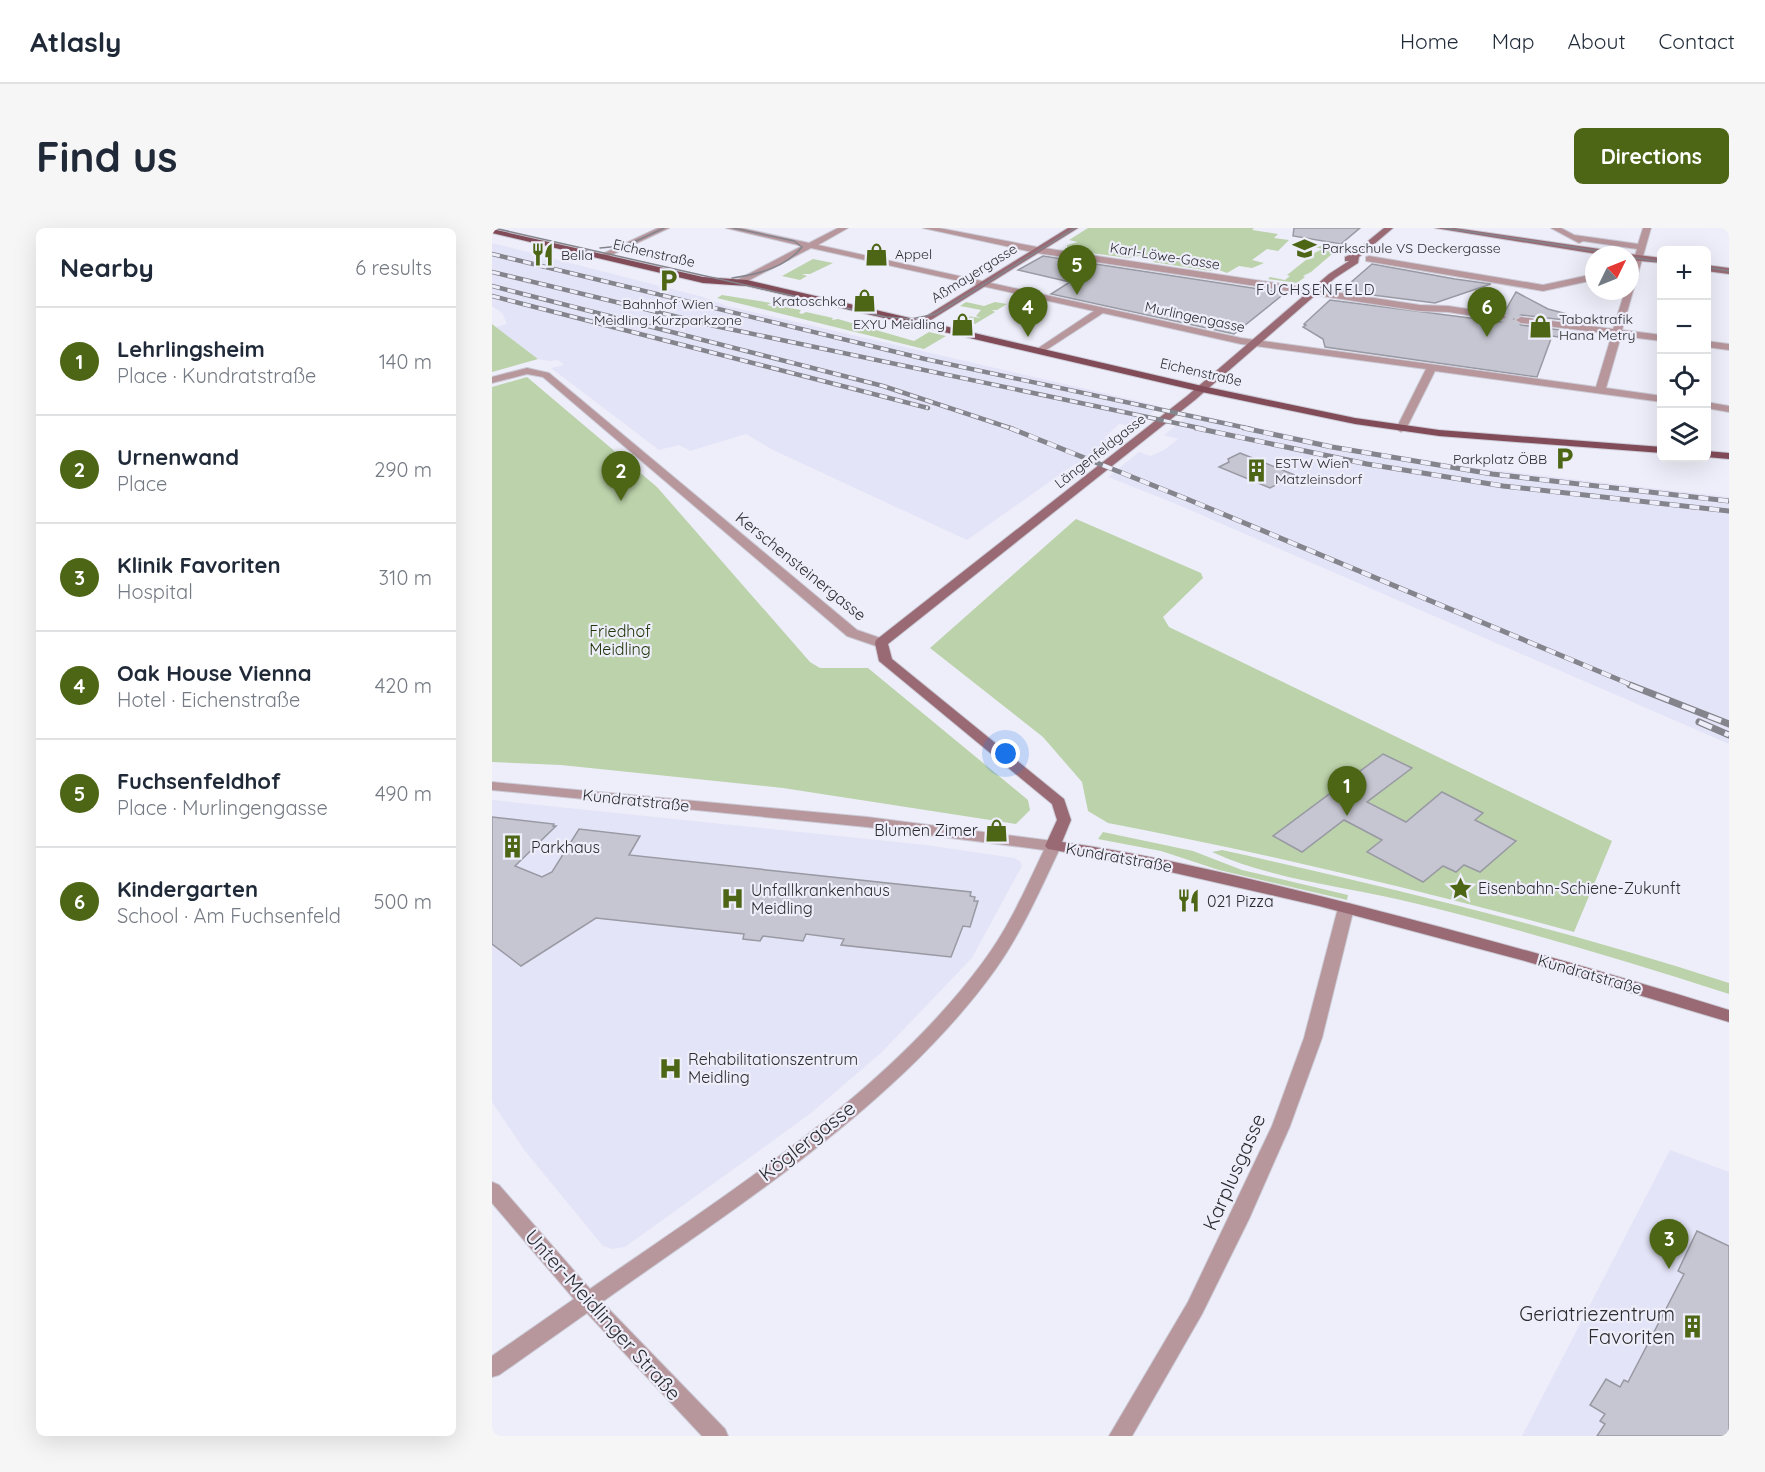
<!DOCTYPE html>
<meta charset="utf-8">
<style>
:root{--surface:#fff;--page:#f6f6f7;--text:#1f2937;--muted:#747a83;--line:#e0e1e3;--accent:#4d6616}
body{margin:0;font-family:Quicksand,sans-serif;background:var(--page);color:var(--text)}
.controls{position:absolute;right:18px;top:18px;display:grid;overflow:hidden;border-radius:9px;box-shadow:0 6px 24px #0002}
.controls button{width:54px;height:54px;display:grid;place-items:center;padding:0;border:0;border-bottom:2px solid var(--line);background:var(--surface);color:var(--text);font:30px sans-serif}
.compass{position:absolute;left:1093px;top:18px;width:54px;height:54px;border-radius:50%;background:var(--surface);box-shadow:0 6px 24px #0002;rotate:47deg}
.you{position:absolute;left:514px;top:526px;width:21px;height:21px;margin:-15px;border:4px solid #fff;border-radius:50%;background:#1a73e8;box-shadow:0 0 0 9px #1a73e833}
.badge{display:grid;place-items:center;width:39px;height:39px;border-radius:50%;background:var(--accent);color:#fff;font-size:20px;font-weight:700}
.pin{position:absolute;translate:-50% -50px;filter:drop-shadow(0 2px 3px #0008)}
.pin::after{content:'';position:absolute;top:32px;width:21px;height:18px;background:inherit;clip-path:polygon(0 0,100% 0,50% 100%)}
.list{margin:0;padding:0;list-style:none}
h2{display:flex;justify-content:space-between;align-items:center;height:78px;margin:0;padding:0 24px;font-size:26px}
h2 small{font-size:20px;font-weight:400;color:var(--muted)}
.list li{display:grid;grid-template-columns:39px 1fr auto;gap:18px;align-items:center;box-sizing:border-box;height:108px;padding:0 24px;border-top:2px solid var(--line)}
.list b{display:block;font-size:22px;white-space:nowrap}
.list p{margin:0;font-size:20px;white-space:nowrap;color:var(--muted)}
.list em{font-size:20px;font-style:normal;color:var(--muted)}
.icon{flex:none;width:33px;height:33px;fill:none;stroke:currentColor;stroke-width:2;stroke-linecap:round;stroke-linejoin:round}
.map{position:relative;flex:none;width:1237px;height:1208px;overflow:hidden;border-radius:9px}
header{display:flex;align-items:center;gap:36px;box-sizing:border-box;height:84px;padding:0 30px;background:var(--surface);border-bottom:2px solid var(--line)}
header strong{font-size:28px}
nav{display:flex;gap:33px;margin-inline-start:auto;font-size:21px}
.intro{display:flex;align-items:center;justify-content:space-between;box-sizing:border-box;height:144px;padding:0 36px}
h1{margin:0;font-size:42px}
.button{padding:15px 27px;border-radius:9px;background:var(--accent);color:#fff;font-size:21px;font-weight:700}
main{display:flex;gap:36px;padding:0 36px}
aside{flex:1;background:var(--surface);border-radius:9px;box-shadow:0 6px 24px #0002}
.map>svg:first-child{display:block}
.built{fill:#e3e4f7}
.green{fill:#bbd2aa}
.building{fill:#c5c6d1;stroke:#9899a3;stroke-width:1.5}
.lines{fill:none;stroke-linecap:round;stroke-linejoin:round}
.street-tunnel{stroke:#c7c7d2;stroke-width:9;stroke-dasharray:9 4.5;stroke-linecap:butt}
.street-casing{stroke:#cbcbd6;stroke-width:2}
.secondary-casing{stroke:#cbcbd6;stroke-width:2}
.primary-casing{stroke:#cbcbd6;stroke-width:2}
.street{fill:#b7969c;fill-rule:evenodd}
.secondary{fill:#996a74;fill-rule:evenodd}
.primary{fill:#824b58;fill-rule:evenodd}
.tram{stroke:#84848c;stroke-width:1.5}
.rail-far2-casing{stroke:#84848c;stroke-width:4.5}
.rail-far1-casing{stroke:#84848c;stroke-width:5}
.rail-casing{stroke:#84848c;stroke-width:7}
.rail-far2{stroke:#eeeefa;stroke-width:3;stroke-dasharray:8;stroke-linecap:butt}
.rail-far1{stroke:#eeeefa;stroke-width:4;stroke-dasharray:10;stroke-linecap:butt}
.rail{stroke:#eeeefa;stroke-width:4.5;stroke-dasharray:14;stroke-linecap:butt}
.labels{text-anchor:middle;stroke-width:4.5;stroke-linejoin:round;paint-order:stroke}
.far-poi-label{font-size:14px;fill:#2c2c30;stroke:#eeeefa;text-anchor:start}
.far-street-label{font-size:14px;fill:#2c2c30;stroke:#eeeefa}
.far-neighbourhood-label{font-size:15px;letter-spacing:1.5px;fill:#303039;stroke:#eeeefa}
.street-label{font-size:16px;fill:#2c2c30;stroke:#eeeefa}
.park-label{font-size:16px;fill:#21370b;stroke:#eeeefa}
.poi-label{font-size:16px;fill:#2c2c30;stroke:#eeeefa;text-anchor:start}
.near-street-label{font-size:20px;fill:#2c2c30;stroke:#eeeefa}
.near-poi-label{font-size:20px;fill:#2c2c30;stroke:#eeeefa;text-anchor:end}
</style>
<header>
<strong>Atlasly</strong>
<nav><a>Home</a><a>Map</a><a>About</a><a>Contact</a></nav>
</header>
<div class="intro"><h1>Find us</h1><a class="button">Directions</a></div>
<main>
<aside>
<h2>Nearby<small>6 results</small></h2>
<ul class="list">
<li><span class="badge">1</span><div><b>Lehrlingsheim</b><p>Place · Kundratstraße</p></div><em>140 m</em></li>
<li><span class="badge">2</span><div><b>Urnenwand</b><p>Place</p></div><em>290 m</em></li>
<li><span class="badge">3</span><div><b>Klinik Favoriten</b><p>Hospital</p></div><em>310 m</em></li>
<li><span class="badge">4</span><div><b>Oak House Vienna</b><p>Hotel · Eichenstraße</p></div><em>420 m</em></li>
<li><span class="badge">5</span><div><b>Fuchsenfeldhof</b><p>Place · Murlingengasse</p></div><em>490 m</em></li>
<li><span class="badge">6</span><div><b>Kindergarten</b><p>School · Am Fuchsenfeld</p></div><em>500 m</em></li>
</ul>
</aside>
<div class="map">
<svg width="1237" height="1208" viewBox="0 0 1237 1208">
<rect width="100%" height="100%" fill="#eeeefa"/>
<g class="built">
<polygon points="0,15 211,69 235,78 668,178 642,199 627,196 612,210 626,215 594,240 583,236 475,312 281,222 254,206 198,223 187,217 167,222 59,140 72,137 66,132 58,133 46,131 4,99 15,96 10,85 0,78"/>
<polygon points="699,185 855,219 984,240 1237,269 1237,516 684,276 616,249 647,224 659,228 672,222 686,211 672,207"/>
<polygon points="0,572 434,617 522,630 528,633 530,638 480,730 390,824 319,885 271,920 133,1019 120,1021 111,1018 33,923 0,874"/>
<polygon points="1178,922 1237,944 1237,1208 1030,1208"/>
</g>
<g class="green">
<polygon points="596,0 762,0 760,2 786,6 782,10 797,12 786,23 775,21 760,32 772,35 760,40 747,38 735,45 724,41 718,43 661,34 661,30 647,28 637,30 575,22 575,17 586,14 577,12"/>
<polygon points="819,16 847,20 819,44 811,48 813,49 805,55 776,51 778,49 793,52 798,48 795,47 824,24 831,21 817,18"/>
<polygon points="321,31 341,35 318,46 310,46 315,48 308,52 290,48"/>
<polygon points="230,67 279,75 275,77 279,78 282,77 309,82 307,85 310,86 314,84 341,90 340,92 346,91 422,113 437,104 454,108 432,121 225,70"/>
<polygon points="474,74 492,78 503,74 515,76 505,82 500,82 503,84 483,96 468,92 475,88 489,90 484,88 489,82 468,78"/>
<polygon points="0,96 46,131 0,144"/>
<polygon points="35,149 165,259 318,434 328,440 376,440 536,572 538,582 524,596 291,560 69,537 0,534 0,159"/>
<path d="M584,291L709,345L711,350L671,389L677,399L1120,613L1082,704C928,662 772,625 616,595L596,583L590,554L551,509L438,420Z"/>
<polygon points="611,604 701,623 750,642 856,667 855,672 727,642 669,623 606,611"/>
<path d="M730,622C900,660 1071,701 1237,755V766C1135,733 1031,702 926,676C858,659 784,653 720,624Z"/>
</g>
<g class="building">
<polygon points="802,0 868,0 849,16 801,8"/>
<polygon points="551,28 793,65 742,106 559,66 578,54 526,42"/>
<polygon points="880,36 963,51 999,56 943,75 849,63"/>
<polygon points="1024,64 1056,81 1075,86 1072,92 1029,87 1022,91 1029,97 1069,102 1066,109 1060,108 1045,149 833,119 831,111 811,99 814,97 812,96 838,72 1009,94 1016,90 1012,85"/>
<polygon points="748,225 803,247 778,260 727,239 737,234 736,231"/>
<polygon points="891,526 920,540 875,574 914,594 950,564 991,585 983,592 1024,613 988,644 972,637 964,644 951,638 931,654 875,624 890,612 852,592 810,624 781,608"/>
<polygon points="0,589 62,596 61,598 64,598 23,638 50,649 60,644 87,601 148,608 137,627 479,664 478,668 483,669 482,673 486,673 478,699 471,698 459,729 349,717 352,711 314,706 311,713 271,708 268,713 251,711 252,706 104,690 29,738 0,716"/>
<polygon points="1205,1003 1237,1018 1237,1208 1105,1208 1113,1196 1108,1193 1113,1186 1098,1177 1114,1151 1128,1159 1132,1152 1136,1154 1192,1046 1186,1043"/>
</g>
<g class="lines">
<polyline class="street-tunnel" points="1009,89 1029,92"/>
<defs>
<g id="street">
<polygon points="166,0 177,0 113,30 106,28"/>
<polygon points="234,0 249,0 317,15 346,0 356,0 326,17 749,110 1104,159 1120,106 1029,95 1024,92 1029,89 1121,101 1133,63 1138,63 1138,45 1145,21 1091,13 1087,15 1059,0 1069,0 1082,7 1146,16 1151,0 1159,0 1130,102 1170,107 1170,113 1129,108 1114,160 1170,168 1170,174 943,143 914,201 909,204 904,201 934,141 749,116 611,85 548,126 545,125 545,121 602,83 319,20 248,57 245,56 245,52 310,18"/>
<polygon points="431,0 447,0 545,19 928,77 956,78 1009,86 1014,89 1009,92 956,84 928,83 545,25"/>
<polygon points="877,28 1051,57 1102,46 1102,52 1051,63 874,33 874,29"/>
<polygon points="1214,113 1237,116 1237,122 1214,119"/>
<polygon points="35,140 57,145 365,402 394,412 395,415 394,418 384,418 355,408 51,149 35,146 0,155 0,149"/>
<polygon points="1214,174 1237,178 1237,184 1214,180"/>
<path d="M0,554L375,589L561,613L569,618C549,660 530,704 503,742C405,878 245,978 110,1074L233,1201L236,1208H210L95,1085L7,1147L0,1149V1128L82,1071L0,975V954L7,957L98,1061C233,967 393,867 491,734C517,699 534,660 552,622L375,599L0,562Z"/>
<polygon points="854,675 860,676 862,680 830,810 798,898 757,991 710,1086 640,1208 617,1208 696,1074 780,898 812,810 846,680 848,676"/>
</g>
<g id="secondary">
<polygon points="576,0 586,0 431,97 423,95"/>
<path d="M892,0H901L867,29L866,35L843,50L703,172L396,416L400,431L572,571L579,592L570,614C669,628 767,653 864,677C989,709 1114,744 1237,782V794L1033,733L827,678L661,640L556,621L553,618L565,592L560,576L387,433L383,415L384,412L695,168L837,46L857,33H853V29L860,26Z"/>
<polygon points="943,0 963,0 1128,24 1132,27 1111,27"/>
<polygon points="1138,26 1170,30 1170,35 1138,32 1138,27 1136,27"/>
<polygon points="1214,37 1237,40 1237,46 1214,43"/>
</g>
<g id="primary">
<polygon points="0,1 211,49 255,52 710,158 863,190 947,202 1170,219 1170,225 947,208 863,196 710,164 255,58 211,55 0,5"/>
<polygon points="1214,223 1237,225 1237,231 1214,229"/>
</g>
</defs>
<use href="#street" class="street-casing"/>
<use href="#secondary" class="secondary-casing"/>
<use href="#primary" class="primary-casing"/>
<use href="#street" class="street"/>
<use href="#secondary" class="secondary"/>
<use href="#primary" class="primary"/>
<g class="tram">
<polyline points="2,0 394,89 419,91 444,86 583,0"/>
<polyline points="952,0 1133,27"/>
<polyline points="138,16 172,0"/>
<polyline points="108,20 129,18 146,12"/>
<polyline points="1138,29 1170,34"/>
<polyline points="1214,39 1237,43"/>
<path d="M240,50C264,47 294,39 310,19L302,13L241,0"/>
</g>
<defs>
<g id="rail-far2">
<polyline points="0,26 433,131 759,201"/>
<polyline points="0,44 223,98 712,201"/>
<polyline points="0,58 391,158 521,201"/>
<polyline points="0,68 436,180"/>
</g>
<g id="rail-far1">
<polyline points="518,200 695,271 1142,458"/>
<polyline points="704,200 875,236 1011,258 1237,283"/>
<polyline points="752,200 840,219 1000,246 1237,273"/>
</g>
<g id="rail">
<polyline points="1138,457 1237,496"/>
<polyline points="1207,494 1237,507"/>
</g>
</defs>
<use href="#rail-far2" class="rail-far2-casing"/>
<use href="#rail-far1" class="rail-far1-casing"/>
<use href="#rail" class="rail-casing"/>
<use href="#rail-far2" class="rail-far2"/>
<use href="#rail-far1" class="rail-far1"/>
<use href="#rail" class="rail"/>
</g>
<defs>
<symbol id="school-bare" viewBox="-9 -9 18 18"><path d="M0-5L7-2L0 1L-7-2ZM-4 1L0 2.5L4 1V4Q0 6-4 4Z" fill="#4d6616" stroke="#eeeefa" stroke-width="2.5" paint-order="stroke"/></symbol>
<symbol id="shop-bare" viewBox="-9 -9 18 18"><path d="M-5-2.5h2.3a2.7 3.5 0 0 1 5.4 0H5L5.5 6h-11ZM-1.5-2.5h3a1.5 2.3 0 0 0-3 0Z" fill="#4d6616" stroke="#eeeefa" stroke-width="2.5" paint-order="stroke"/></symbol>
<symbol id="restaurant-bare" viewBox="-9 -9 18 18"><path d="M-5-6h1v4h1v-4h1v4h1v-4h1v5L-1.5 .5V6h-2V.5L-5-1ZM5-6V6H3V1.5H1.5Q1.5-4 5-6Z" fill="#4d6616" stroke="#eeeefa" stroke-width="2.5" paint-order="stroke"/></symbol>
<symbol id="parking-bare" viewBox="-9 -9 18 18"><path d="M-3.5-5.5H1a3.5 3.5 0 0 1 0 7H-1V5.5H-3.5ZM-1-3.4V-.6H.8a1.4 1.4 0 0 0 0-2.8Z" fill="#4d6616" stroke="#eeeefa" stroke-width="2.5" paint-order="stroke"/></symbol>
<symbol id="building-bare" viewBox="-9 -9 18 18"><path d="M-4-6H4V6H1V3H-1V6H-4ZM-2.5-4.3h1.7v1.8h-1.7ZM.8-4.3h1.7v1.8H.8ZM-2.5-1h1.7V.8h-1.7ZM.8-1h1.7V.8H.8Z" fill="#4d6616" stroke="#eeeefa" stroke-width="2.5" paint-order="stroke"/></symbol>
<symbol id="sight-bare" viewBox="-9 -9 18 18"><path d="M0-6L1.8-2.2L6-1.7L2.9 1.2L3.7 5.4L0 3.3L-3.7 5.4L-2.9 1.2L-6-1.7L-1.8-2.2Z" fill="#4d6616" stroke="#eeeefa" stroke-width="2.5" paint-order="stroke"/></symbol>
<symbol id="hospital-bare" viewBox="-9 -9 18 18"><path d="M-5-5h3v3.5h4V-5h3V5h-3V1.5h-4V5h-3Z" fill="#4d6616" stroke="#eeeefa" stroke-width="2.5" paint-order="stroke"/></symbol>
</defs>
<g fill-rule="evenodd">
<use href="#school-bare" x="796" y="4" width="33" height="33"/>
<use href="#shop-bare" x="368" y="10" width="33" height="33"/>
<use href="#restaurant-bare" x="34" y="10" width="33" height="33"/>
<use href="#parking-bare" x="160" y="36" width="33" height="33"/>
<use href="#shop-bare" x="356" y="56" width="33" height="33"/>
<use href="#shop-bare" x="454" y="80" width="33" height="33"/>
<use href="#shop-bare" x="1032" y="82" width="33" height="33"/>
<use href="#parking-bare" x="1056" y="214" width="33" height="33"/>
<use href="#building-bare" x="748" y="226" width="33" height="33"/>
<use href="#shop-bare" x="488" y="586" width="33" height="33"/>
<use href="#building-bare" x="4" y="602" width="33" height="33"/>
<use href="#sight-bare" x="952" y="644" width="33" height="33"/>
<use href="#hospital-bare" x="224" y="654" width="33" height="33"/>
<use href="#restaurant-bare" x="680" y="656" width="33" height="33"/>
<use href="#hospital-bare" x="162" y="824" width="33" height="33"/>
<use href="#building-bare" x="1184" y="1082" width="33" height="33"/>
</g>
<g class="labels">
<g class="far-poi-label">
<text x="830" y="25">Parkschule VS Deckergasse</text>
<text x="403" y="31">Appel</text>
<text x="69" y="32">Bella</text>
<text x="354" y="78" text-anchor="end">Kratoschka</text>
<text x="176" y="81" text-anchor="middle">Bahnhof Wien<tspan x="176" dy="16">Meidling Kurzparkzone</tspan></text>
<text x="1067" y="96">Tabaktrafik<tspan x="1067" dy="16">Hana Metry</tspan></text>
<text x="453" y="101" text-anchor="end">EXYU Meidling</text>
<text x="1055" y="236" text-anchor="end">Parkplatz ÖBB</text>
<text x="783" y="240">ESTW Wien<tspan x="783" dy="16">Matzleinsdorf</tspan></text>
</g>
<g class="far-street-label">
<text transform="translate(162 25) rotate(13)" y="5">Eichenstraße</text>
<text transform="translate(673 28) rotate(9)" y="5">Karl-Löwe-Gasse</text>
<text transform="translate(482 45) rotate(-32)" y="5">Aßmayergasse</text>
<text transform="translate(703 89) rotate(12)" y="5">Murlingengasse</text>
<text transform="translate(709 144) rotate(13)" y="5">Eichenstraße</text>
<text transform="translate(608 223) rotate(-38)" y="5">Längenfeldgasse</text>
</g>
<g class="far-neighbourhood-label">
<text x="824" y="67">FUCHSENFELD</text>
</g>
<g class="street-label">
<text transform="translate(309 338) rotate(39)" y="6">Kerschensteinergasse</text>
<text transform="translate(144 572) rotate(6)" y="6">Kundratstraße</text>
<text transform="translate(627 629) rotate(10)" y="6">Kundratstraße</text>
<text transform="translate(1098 746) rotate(16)" y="6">Kundratstraße</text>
</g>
<g class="park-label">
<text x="128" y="409">Friedhof<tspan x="128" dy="18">Meidling</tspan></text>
</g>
<g class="poi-label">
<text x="486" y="608" text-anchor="end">Blumen Zimer</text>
<text x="39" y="625">Parkhaus</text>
<text x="986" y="666">Eisenbahn-Schiene-Zukunft</text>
<text x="259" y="668">Unfallkrankenhaus<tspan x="259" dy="18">Meidling</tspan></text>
<text x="715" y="679">021 Pizza</text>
<text x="196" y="837">Rehabilitationszentrum<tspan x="196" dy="18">Meidling</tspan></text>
</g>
<g class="near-street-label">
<text transform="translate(315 913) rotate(-38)" y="7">Köglergasse</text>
<text transform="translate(742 944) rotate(-66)" y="7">Karplusgasse</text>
<text transform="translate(111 1087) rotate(48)" y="7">Unter-Meidlinger Straße</text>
</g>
<g class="near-poi-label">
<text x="1183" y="1093">Geriatriezentrum<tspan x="1183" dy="23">Favoriten</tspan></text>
</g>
</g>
</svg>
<div class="controls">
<button>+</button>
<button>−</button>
<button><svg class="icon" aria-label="locate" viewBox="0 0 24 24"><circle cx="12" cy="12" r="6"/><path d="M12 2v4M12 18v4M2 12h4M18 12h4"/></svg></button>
<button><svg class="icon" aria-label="layers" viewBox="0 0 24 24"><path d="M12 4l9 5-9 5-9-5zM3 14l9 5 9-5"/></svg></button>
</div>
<svg class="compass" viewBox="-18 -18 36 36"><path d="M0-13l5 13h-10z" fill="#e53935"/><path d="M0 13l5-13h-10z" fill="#747a83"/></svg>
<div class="you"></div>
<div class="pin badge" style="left:855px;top:588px">1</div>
<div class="pin badge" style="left:129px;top:273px">2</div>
<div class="pin badge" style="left:1177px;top:1041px">3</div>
<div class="pin badge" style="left:536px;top:109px">4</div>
<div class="pin badge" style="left:585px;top:67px">5</div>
<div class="pin badge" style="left:995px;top:109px">6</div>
</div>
</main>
